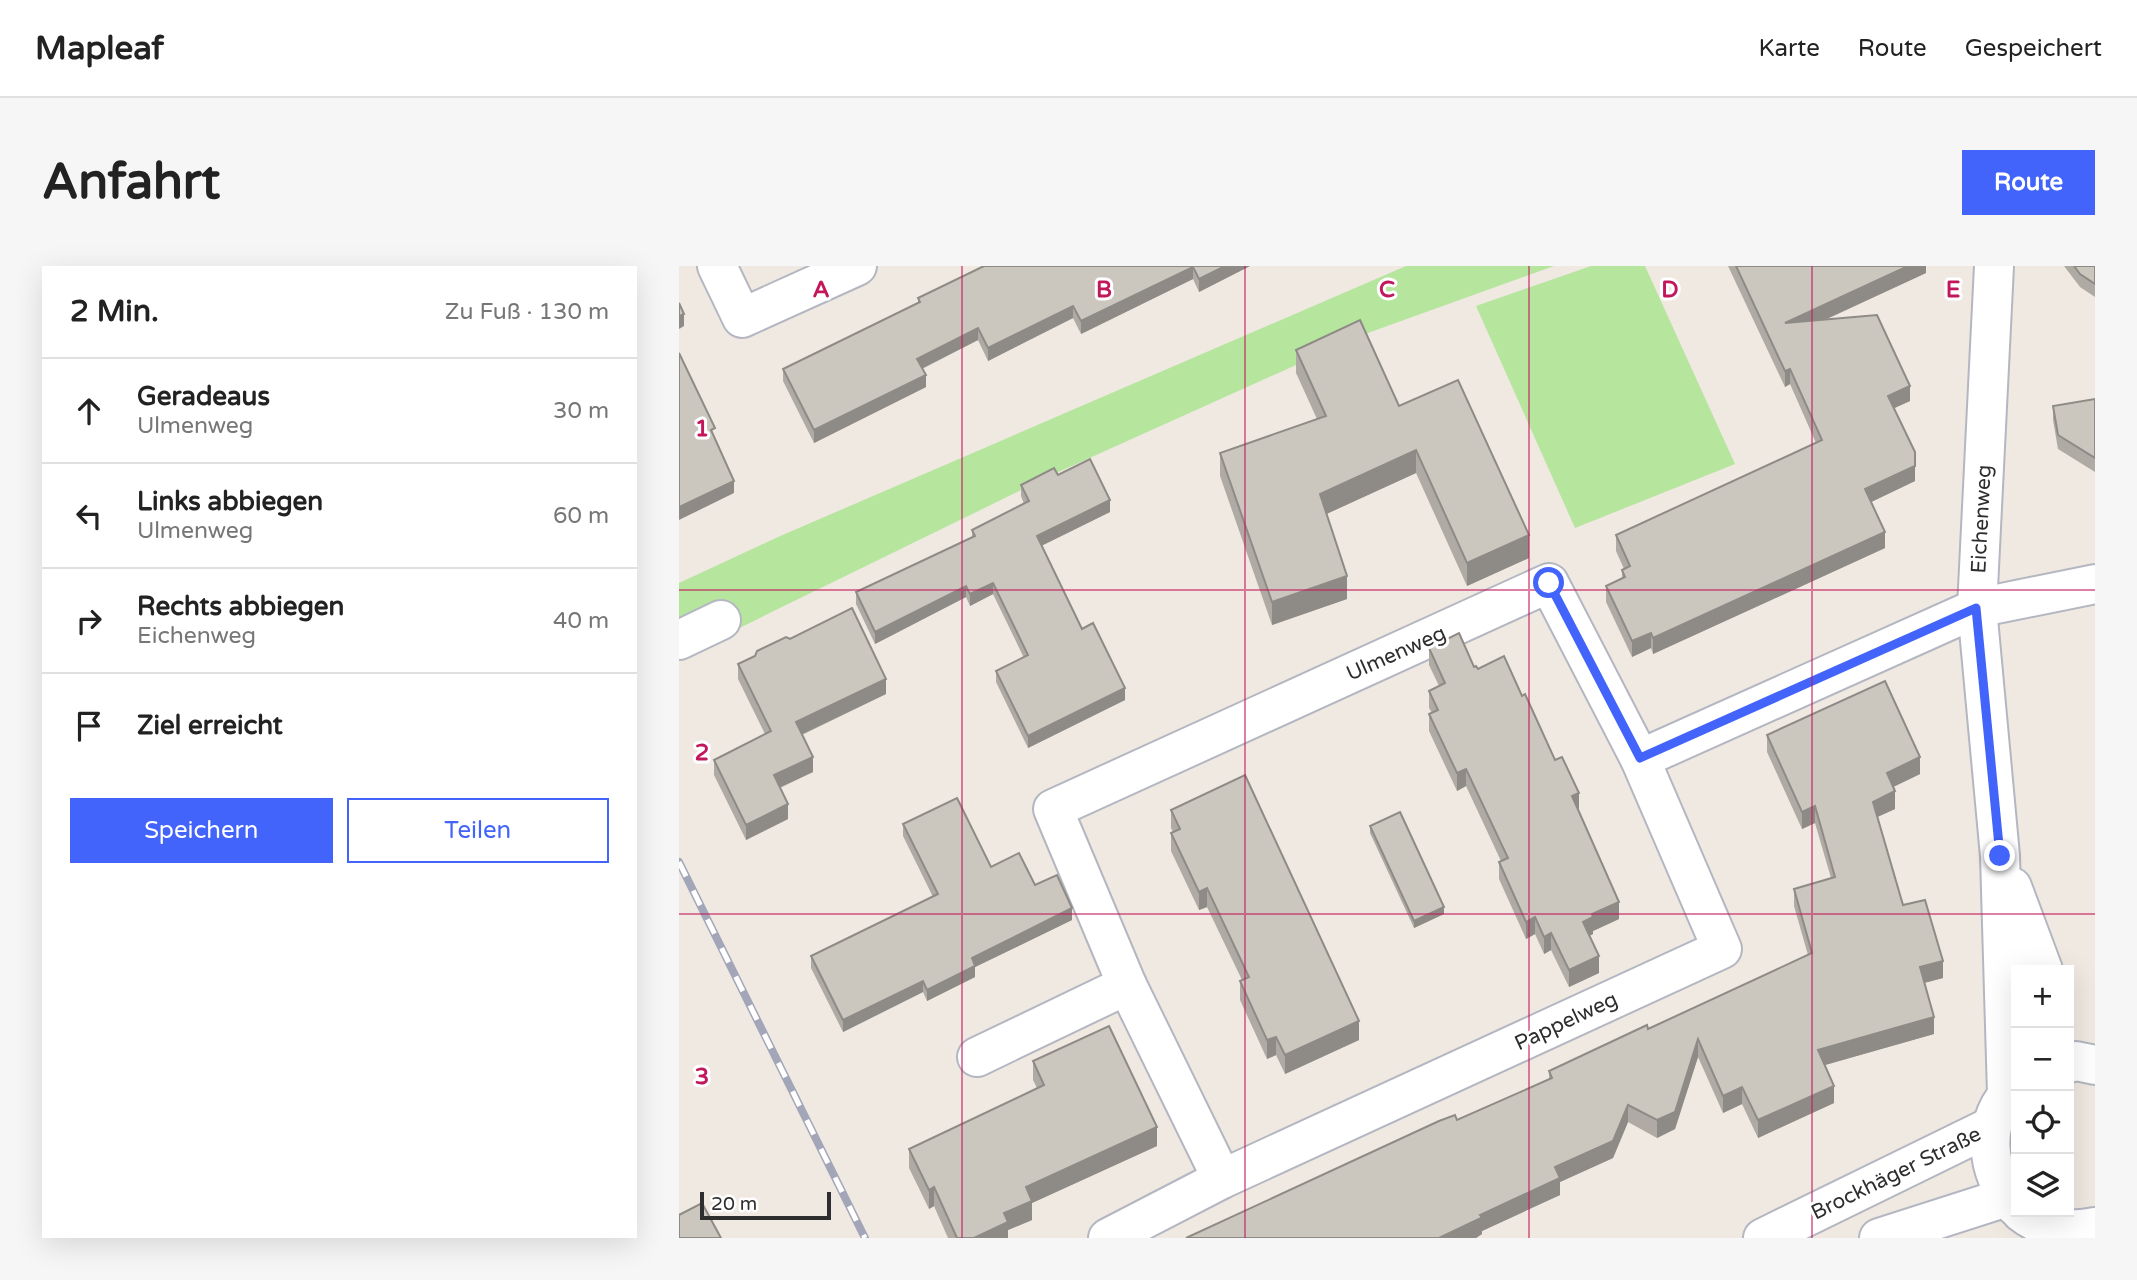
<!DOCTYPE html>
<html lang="de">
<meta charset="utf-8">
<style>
:root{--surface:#fff;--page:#f6f6f6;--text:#222;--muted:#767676;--line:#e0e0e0;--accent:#4264fb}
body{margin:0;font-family:"Varela Round",sans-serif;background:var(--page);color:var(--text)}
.controls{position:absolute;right:21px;bottom:21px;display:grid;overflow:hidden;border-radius:0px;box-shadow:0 7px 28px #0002}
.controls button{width:63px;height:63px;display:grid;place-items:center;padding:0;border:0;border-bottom:2px solid var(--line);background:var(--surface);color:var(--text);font:35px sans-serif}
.scale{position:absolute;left:21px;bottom:18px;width:131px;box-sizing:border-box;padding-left:7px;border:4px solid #2e2e2e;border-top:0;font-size:19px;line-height:24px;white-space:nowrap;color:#2e2e2e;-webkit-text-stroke:5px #fff;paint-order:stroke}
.stop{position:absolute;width:21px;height:21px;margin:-16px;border:5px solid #4264fb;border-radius:50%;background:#fff}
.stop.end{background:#4264fb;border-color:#fff;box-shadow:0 2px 7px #0008}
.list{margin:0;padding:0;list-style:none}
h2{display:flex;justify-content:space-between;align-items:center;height:91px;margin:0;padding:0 28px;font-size:30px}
h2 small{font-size:23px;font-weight:400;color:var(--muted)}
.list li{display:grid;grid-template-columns:46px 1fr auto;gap:21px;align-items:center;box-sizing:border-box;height:105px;padding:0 28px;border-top:2px solid var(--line)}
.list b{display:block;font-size:26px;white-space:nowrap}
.list p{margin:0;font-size:23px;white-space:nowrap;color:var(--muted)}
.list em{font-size:23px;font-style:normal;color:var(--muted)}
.actions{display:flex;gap:14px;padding:21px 28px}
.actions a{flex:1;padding:16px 0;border:2px solid var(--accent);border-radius:0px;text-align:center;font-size:24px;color:var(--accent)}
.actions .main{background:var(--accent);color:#fff}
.icon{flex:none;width:38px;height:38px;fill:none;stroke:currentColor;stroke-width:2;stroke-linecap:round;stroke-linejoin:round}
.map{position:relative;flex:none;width:1416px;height:972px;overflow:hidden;border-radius:0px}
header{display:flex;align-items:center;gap:42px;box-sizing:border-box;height:98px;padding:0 35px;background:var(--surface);border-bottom:2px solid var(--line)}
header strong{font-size:33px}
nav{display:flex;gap:38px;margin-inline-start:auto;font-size:24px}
.intro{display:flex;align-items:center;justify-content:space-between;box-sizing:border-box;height:168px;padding:0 42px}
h1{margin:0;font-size:49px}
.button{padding:18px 32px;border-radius:0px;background:var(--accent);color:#fff;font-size:24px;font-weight:700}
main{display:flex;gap:42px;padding:0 42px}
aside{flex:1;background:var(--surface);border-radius:0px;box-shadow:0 7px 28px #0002}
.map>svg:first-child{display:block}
.green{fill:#b6e59e}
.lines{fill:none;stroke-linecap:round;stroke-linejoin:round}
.minor-casing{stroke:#b4b7c1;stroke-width:42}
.tertiary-casing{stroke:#b4b7c1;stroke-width:42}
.minor{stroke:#fff;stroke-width:38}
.tertiary{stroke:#fff;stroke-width:38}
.rail-casing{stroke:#a3a6b8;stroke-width:8}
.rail{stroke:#fff;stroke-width:5;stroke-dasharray:16;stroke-linecap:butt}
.wall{fill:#afaba4}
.shaded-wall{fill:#8e8b86}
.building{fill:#cbc7bf;stroke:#8e8b86;stroke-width:2}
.route{stroke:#4264fb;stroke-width:9}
.grid{fill:none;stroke:#c2185b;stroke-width:2;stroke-opacity:0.55}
.labels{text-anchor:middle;stroke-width:6;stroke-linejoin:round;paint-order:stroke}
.street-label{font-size:21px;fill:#2e2e2e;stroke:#fff}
.grid-label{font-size:23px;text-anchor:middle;font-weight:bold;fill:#c2185b;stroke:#fff;stroke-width:6;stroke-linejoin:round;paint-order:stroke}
</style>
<header>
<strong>Mapleaf</strong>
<nav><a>Karte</a><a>Route</a><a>Gespeichert</a></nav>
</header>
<div class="intro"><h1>Anfahrt</h1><a class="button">Route</a></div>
<main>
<aside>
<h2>2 Min.<small>Zu Fuß · 130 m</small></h2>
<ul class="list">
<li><svg class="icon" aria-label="ahead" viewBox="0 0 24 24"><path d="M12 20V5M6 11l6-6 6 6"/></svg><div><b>Geradeaus</b><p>Ulmenweg</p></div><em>30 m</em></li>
<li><svg class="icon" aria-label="left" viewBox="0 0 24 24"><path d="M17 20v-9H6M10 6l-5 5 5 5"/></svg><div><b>Links abbiegen</b><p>Ulmenweg</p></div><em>60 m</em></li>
<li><svg class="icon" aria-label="right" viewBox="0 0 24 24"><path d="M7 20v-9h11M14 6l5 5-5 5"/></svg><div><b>Rechts abbiegen</b><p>Eichenweg</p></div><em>40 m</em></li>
<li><svg class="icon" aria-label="arrive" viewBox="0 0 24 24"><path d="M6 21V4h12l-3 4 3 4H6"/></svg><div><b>Ziel erreicht</b></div></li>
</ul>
<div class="actions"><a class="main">Speichern</a><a>Teilen</a></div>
</aside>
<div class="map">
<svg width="1416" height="972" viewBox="0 0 1416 972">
<rect width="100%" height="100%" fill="#efe9e1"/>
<g class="green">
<polygon points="727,0 875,0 686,68 375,208 48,368 0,361 0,317 99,271"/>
<polygon points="912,0 966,0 1056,198 896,262 797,40"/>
</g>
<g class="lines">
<defs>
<g id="minor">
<polyline points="38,0 63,52 178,0"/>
<polyline points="1315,0 1298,342 1321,590 1328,828"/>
<polyline points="0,374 42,354"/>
<polyline points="961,493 1298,342 1416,318"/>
<polyline points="1333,621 1364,704"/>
<polyline points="448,719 543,913"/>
<polyline points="298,791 448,719 374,543 870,317 961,493 1043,683 543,913 429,972"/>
</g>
<g id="tertiary">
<polyline points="1390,797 1397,795 1416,799"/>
<path d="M1337,821C1300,851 1306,909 1337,941"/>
<path d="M1342,946C1366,965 1388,966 1416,961"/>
<polyline points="1084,972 1313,860"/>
<polyline points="1200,972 1328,931"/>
</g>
</defs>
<use href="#minor" class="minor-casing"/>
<use href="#tertiary" class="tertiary-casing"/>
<use href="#minor" class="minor"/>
<use href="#tertiary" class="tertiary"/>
<defs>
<polyline id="rail" points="0,596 186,972"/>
</defs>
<use href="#rail" class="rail-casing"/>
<use href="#rail" class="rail"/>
</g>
<g class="wall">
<polygon points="305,0 571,0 520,26 514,13 402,68 394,52 309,95 299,74 243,103 247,121 135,177 104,115 104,103 239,37 239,32"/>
<polygon points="1049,0 1247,0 1247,7 1148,53 1231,135 1215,142 1236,215 1192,236 1206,282 974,388 972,382 953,391 927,336 927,320 943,313 943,304 945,303 937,285 937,269 1137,177 1111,118 1106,121"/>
<polygon points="1385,0 1416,0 1416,31 1401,21"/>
<polygon points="617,84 720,140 850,292 788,320 737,207 647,248 668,333 593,359 541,210 541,187 638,153 617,107"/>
<polygon points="1416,133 1416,206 1379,183 1374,154 1374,140"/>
<polygon points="379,209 431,246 362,280 403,363 446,434 349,482 317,416 317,405 345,392 314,328 291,340 287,331 196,378 177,338 177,326 293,271 293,264 345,238 342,230 342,219"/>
<polygon points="750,382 799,403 843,430 899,544 940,653 914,665 914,668 910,670 920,707 890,721 872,684 865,688 856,668 847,673 820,613 820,596 822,595 787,520 778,525 750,465 750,448 753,447 750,442 750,425 760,420 750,399"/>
<polygon points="59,398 207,428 123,469 134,506 101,522 109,553 67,574 35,509 35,494 86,468 59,413"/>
<polygon points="1088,469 1241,508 1214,521 1216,543 1198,551 1224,639 1264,712 1245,717 1255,768 1146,799 1155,837 1079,872 1063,838 1044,847 1019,791 996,863 978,872 949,856 934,892 881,916 881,929 803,965 803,968 797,972 507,972 778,854 870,813 870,805 969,763 1129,689 1115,640 1115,623 1152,612 1136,557 1123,563 1088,486"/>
<polygon points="492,544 680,774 606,808 597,789 588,793 561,734 561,715 563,714 528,641 520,644 492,585 492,567 494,566 492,562"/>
<polygon points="224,558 312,601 356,619 393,654 296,701 296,711 248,735 244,726 164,766 132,702 132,690 254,631 224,570"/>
<polygon points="691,560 765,648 735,662 691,567"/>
<polygon points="354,795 478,880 353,937 353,954 329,964 329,972 269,972 255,940 250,943 230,902 230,883 358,822 354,814"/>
</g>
<g class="shaded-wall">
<polygon points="546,0 571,0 520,26 520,13"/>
<polygon points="1229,0 1247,0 1247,7 1106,72 1106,57"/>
<polygon points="514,1 514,13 402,68 402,55"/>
<polygon points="394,40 394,52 309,95 309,82"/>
<polygon points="5,48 5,60 0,63 0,50"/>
<polygon points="299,62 299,74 238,105 238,93"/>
<polygon points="1111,103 1111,118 1106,121 1106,105"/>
<polygon points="247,109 247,121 135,177 135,164"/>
<polygon points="1231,120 1231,135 1209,145 1209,130"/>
<polygon points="737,184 737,207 641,251 641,228"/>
<polygon points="1236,200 1236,215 1186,239 1186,223"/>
<polygon points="55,215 55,227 0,254 0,241"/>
<polygon points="431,234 431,246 358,282 358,270"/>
<polygon points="1206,266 1206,282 974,388 974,372"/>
<polygon points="850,269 850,292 788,320 788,297"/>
<polygon points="668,310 668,333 593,359 593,336"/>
<polygon points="314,317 314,328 291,340 291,328"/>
<polygon points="287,320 287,331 196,378 196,366"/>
<polygon points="972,367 972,382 953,391 953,375"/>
<polygon points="207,413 207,428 117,471 117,456"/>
<polygon points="446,422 446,434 349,482 349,470"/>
<polygon points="134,491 134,506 95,524 95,509"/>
<polygon points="1241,491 1241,508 1208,524 1208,507"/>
<polygon points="787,503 787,520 778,525 778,507"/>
<polygon points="1216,525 1216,543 1194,553 1194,536"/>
<polygon points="900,527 900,544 893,530"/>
<polygon points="109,538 109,553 67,574 67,559"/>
<polygon points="1136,540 1136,557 1123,563 1123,546"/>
<polygon points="528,622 528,641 520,644 520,626"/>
<polygon points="940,636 940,653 914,665 914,668 904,673 904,656 913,648"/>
<polygon points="765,641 765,648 735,662 735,655"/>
<polygon points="393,642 393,654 296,701 296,711 248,735 248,724 293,692"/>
<polygon points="856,651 856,668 847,673 847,656"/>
<polygon points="872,667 872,684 865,688 865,671"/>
<polygon points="920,690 920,707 890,721 890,704"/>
<polygon points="1264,695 1264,712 1241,718 1241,701"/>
<polygon points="244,715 244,726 164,766 164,754"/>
<polygon points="1255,751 1255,768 1139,801 1139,784"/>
<polygon points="680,755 680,774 606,808 606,789"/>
<polygon points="597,771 597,789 588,793 588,774"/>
<polygon points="1019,773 1019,791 996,863 978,872 978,854"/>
<polygon points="1155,820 1155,837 1079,872 1079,854"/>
<polygon points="1063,821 1063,838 1044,847 1044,830"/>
<polygon points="949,839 949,856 934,892 881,916 881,929 803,965 803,968 797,972 760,972 801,949 876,901"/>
<polygon points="478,861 478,880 353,937 353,954 329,964 329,972 295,972 325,947 347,921"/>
<polygon points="255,921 255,940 250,943 250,924"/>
</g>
<g class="building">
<polygon points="305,0 546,0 520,13 514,1 402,55 394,40 309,82 299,62 238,93 247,109 135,164 104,103 241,36 239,32"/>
<polygon points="1057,0 1229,0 1106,57 1198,49 1231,120 1209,130 1236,186 1236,200 1186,223 1206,266 974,372 972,367 953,375 927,320 946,311 943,304 951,300 937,269 1143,174 1111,103 1106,105"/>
<polygon points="1395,0 1416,0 1416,18 1401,8"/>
<polygon points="0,37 5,48 0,50"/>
<polygon points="681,54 720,140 779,114 850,269 788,297 737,184 641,228 668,310 593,336 541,187 647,150 617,84"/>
<polygon points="0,87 36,162 32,164 55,215 0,241"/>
<polygon points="1416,133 1416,192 1379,169 1374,140"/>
<polygon points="411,193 431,234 358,270 403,363 414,357 446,422 349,470 317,405 349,389 314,317 291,328 287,320 196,366 177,326 296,270 293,264 350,235 342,219 375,202 379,209"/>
<polygon points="173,342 207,413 117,456 134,491 95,509 109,538 67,559 35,494 92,465 59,398 76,390 78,385 107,371 111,373"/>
<polygon points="780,367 795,401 797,400 799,403 825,390 843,430 846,428 876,494 883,491 900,527 893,530 940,636 913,648 914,651 904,656 920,690 890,704 872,667 865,671 856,651 847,656 820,596 829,592 787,503 778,507 750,448 759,444 750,425 766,417 750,382"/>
<polygon points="1206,415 1241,491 1208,507 1216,525 1194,536 1224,639 1246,634 1264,695 1241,701 1255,751 1139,784 1155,820 1079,854 1063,821 1044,830 1019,773 996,846 978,854 949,839 934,875 876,901 881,912 801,949 803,951 800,953 760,972 507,972 760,855 776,849 778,854 873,812 870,805 968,759 969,763 1133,687 1115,623 1156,611 1136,540 1123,546 1088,469"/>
<polygon points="566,509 680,755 606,789 597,771 588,774 561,715 570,711 528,622 520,626 492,567 501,563 492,544"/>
<polygon points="278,532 312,601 340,587 356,619 378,609 393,642 293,692 296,700 248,724 244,715 164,754 132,690 259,628 224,558"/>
<polygon points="721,546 765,641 735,655 691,560"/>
<polygon points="430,760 478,861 347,921 353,935 325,947 329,956 295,972 278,972 255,921 250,924 230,883 365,819 354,795"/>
<polygon points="23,937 42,972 0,972 0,949"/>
</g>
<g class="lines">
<polyline class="route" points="870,317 961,492 1297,342 1321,590"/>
</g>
<path class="grid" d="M283,0V972M566,0V972M850,0V972M1133,0V972M0,324H1416M0,648H1416"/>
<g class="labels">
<g class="street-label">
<text transform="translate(1302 253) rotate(-87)" y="7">Eichenweg</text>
<text transform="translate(717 387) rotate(-24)" y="7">Ulmenweg</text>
<text transform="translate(887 755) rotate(-25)" y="7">Pappelweg</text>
<text transform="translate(1217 907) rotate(-26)" y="7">Brockhäger Straße</text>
</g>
</g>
<g class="grid-label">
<text x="142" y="31">A</text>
<text x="425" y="31">B</text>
<text x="708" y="31">C</text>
<text x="991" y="31">D</text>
<text x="1274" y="31">E</text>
<text x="23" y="170">1</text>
<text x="23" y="494">2</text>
<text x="23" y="818">3</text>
</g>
</svg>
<div class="controls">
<button>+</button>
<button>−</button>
<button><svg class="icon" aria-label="locate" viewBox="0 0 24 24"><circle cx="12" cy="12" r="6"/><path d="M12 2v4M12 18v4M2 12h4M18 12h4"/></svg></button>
<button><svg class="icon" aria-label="layers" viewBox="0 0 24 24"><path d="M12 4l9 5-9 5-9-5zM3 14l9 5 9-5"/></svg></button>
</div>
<div class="scale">20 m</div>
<div class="stop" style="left:870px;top:317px"></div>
<div class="stop end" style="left:1321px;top:590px"></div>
</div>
</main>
